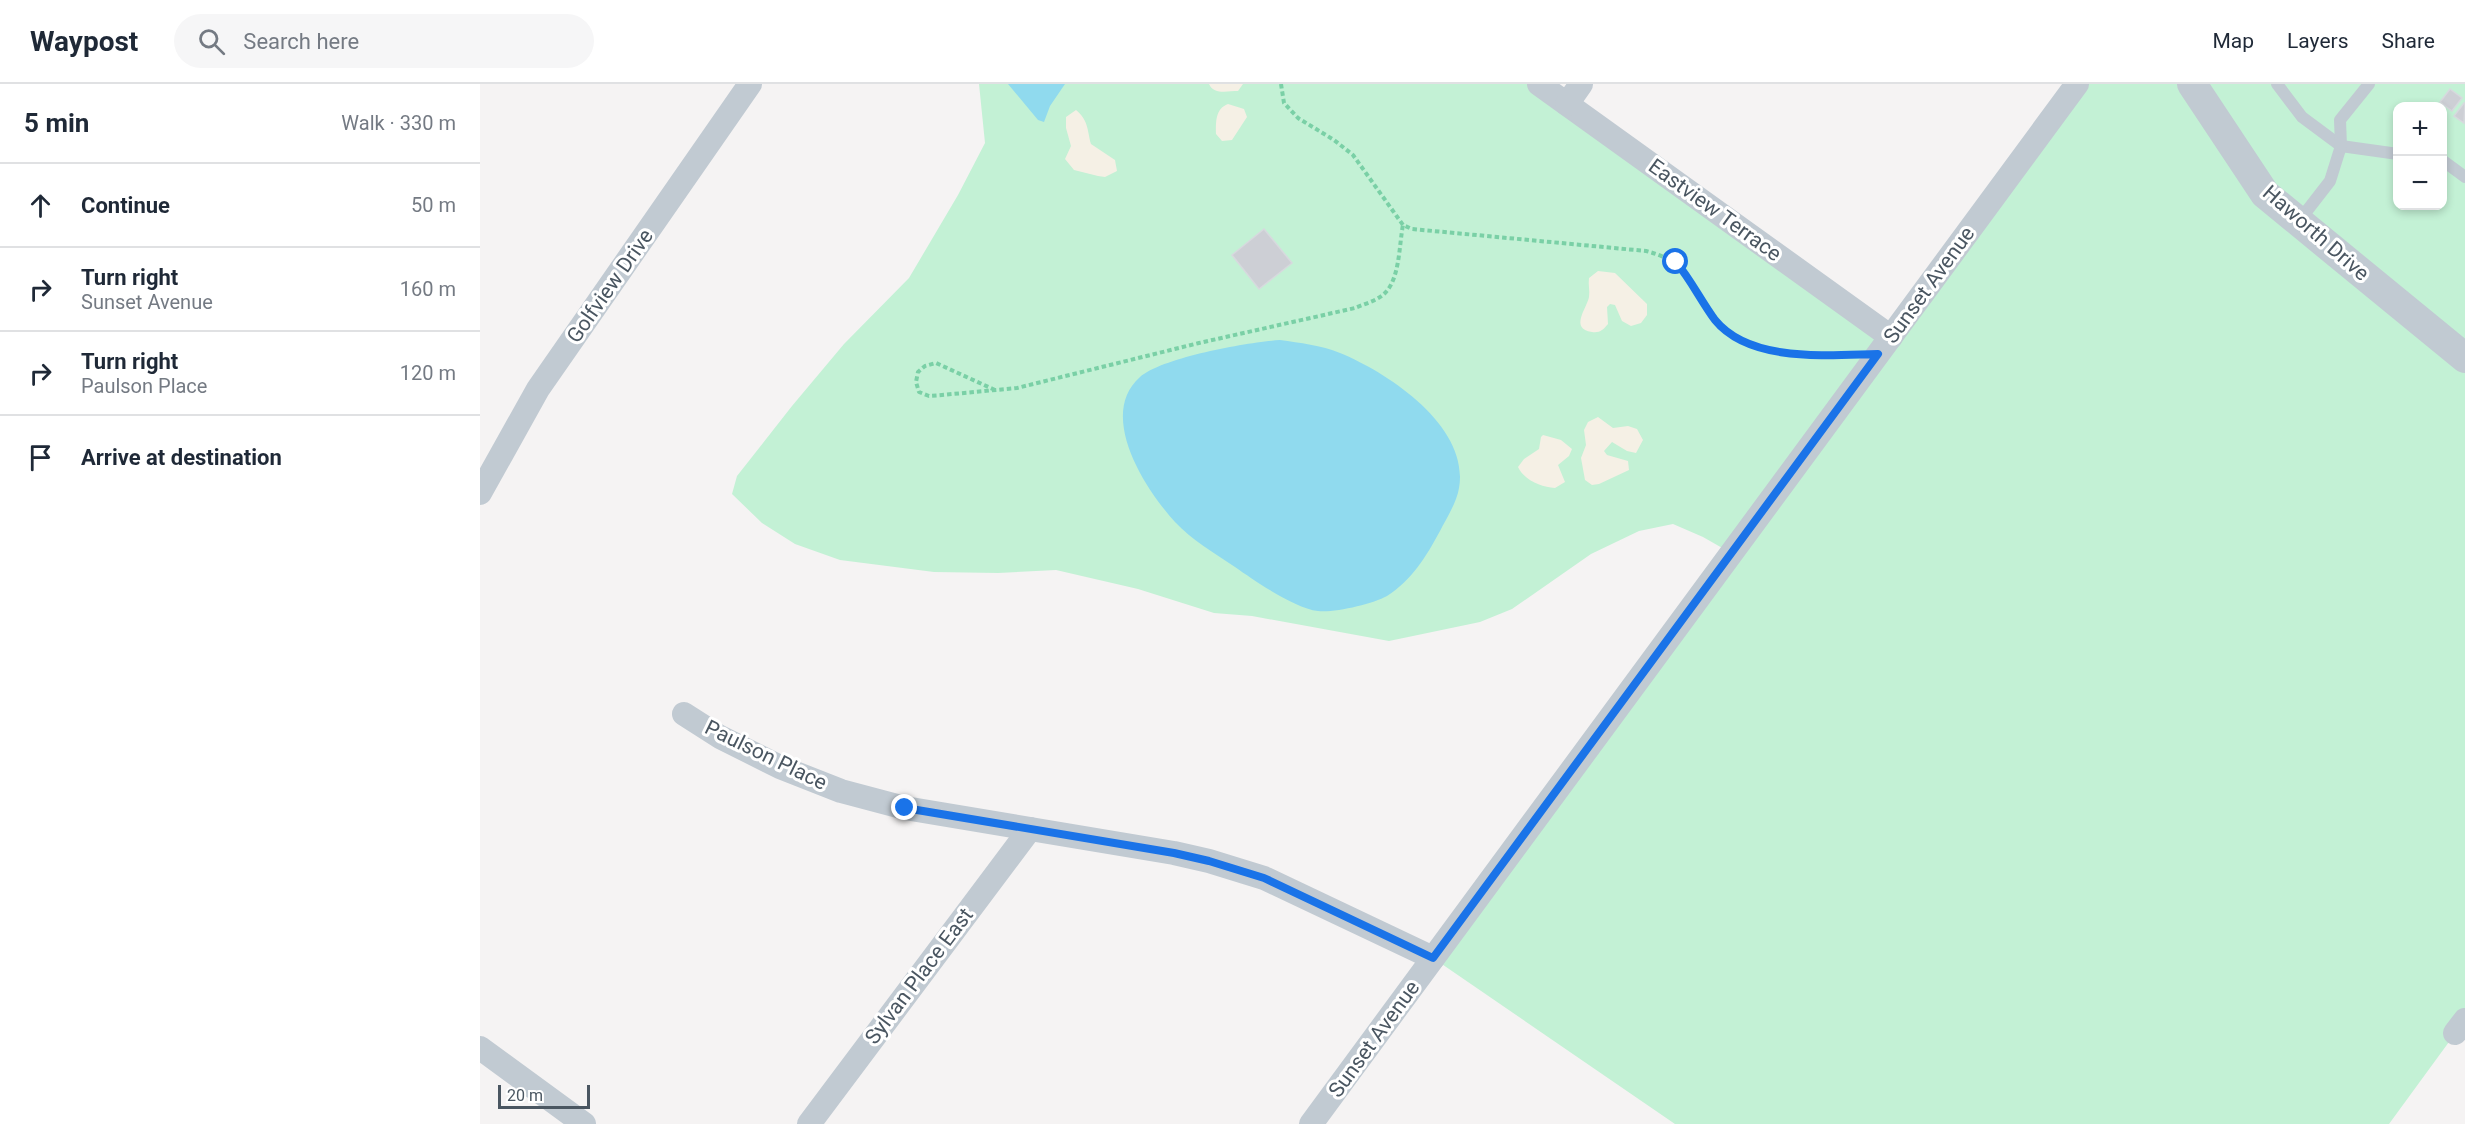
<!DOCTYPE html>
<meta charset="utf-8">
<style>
:root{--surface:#fff;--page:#f6f6f7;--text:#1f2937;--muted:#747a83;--line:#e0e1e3}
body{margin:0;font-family:Roboto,sans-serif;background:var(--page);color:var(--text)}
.controls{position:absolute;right:18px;top:18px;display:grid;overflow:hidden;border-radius:12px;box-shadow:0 3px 9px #0003}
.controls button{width:54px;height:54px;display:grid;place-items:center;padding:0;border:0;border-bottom:2px solid var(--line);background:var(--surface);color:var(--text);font:30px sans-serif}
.scale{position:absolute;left:18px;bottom:15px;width:92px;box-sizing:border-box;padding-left:6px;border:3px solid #4a5661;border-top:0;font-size:16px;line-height:21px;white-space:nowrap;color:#4a5661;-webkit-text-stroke:4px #fff;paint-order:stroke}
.stop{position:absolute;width:18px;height:18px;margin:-14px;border:4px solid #1a73e8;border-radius:50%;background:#fff}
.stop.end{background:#1a73e8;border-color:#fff;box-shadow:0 2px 6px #0008}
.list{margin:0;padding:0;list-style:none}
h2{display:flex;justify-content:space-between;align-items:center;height:78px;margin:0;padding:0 24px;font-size:26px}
h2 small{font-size:20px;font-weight:400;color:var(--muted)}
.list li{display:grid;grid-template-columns:39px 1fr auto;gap:18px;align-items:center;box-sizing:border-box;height:84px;padding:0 24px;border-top:2px solid var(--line)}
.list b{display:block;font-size:22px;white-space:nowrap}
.list p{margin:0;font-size:20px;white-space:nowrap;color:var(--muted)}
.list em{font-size:20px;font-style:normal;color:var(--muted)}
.icon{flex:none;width:33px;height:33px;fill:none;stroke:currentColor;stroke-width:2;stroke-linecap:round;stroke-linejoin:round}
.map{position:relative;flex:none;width:1985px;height:1040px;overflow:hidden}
header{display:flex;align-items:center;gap:36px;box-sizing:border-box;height:84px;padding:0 30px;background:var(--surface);border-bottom:2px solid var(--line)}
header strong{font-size:28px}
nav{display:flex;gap:33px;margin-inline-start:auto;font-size:21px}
.search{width:420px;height:54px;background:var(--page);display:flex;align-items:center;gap:15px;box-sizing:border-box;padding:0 21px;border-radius:33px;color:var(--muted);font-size:22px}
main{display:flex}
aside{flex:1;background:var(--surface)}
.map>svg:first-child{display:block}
.green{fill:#c3f1d5;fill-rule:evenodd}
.sand{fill:#f5f0e5}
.water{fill:#90daee}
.building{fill:#cdcfd5;stroke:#d7d9de;stroke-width:1.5}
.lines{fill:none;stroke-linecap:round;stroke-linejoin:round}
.path{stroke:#7ad0a6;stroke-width:4;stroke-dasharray:4.5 3;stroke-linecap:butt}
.service{stroke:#c1cad2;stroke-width:12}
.minor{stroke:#c1cad2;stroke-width:24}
.tertiary{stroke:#c1cad2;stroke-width:30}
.route{stroke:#1a73e8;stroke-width:8}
.labels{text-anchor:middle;stroke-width:6;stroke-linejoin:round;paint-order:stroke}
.street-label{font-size:21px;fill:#4a5661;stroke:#fff}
</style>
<header>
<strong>Waypost</strong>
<div class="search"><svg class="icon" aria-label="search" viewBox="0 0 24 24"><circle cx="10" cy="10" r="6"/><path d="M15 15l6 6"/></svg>Search here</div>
<nav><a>Map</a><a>Layers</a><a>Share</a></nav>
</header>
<main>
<aside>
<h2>5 min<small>Walk · 330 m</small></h2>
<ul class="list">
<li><svg class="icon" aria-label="ahead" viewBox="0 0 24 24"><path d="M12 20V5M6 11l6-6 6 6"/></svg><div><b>Continue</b></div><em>50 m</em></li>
<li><svg class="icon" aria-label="right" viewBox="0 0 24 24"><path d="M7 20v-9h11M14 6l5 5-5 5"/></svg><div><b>Turn right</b><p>Sunset Avenue</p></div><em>160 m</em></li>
<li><svg class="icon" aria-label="right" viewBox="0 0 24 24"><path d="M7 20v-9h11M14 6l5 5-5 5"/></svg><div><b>Turn right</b><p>Paulson Place</p></div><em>120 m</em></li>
<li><svg class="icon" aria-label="arrive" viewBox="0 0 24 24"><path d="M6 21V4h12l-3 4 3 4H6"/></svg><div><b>Arrive at destination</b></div></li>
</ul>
</aside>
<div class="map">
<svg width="1985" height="1040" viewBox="0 0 1985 1040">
<rect width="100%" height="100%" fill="#f5f3f3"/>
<path class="green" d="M499,0H1059L1410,253L1597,0H1985V936L1909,1040H1195L953,874L1251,469L1223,453L1193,440L1159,447L1111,470L1032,525L1000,538L909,557L772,532L734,529L658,505L576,486L518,489L454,488L360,476L315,460L282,439L252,410L257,392L312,322L364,260L429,194L478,111L505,59ZM1918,22H1962V122H1918Z"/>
<g class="sand">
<path d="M729,0H763L758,7C747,7 734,11 729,0Z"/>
<path d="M748,20L764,25L767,33L752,56L742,57L736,50C736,38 735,25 748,20Z"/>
<path d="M596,26C609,37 607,46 611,60L635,76L637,87L625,93L618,92L594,86L585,75L591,62L586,44V33Z"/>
<path d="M1118,187L1135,189L1167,220V231L1161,239L1151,242L1142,237L1135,221L1130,220L1127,223L1128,240C1123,246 1120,249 1112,248C1089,245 1107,224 1109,213C1110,207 1108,200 1109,194Z"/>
<polygon points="1118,333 1133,344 1148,342 1157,345 1163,356 1156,369 1147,367 1132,358 1124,367 1127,371 1148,377 1149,386 1119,400 1112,401 1105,396 1101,374 1106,361 1104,346 1108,338"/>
<path d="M1063,351L1081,356L1092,365L1089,372L1078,381L1085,398L1075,404C1061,403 1044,396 1038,383L1044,375L1059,365L1061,353Z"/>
</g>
<g class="water">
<polygon points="528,0 585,0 570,22 564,38 558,36"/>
<path d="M800,256C820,259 841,261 860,269C909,289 990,343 979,404C977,418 966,435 960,447C946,473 932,496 907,512C893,520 854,529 838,527C814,524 775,497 755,483C734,469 712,456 695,438C665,405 617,331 660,293C683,273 769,258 800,256Z"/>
</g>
<g class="building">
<polygon points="1970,5 1982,14 1972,27 1960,18"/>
<polygon points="1984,19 1985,19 1984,39 1974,32"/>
<polygon points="784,145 812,179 779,205 752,171"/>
</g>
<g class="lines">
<g class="path">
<path d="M801,0L804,19L818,34L854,56L873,71L923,141L932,145L1166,167C1213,179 1209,203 1235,236C1265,273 1322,271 1364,271"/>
<path d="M515,306L456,279L445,282L438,288L436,298L439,308L449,312L462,311L537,304L719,259L875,224C884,220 897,217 905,209C920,194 919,161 923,141"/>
</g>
<g class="service">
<polyline points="1797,0 1822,33 1861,62 1918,70"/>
<polyline points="1962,76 1985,93"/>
<polyline points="1819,137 1850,97 1861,62 1860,36 1889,0"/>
</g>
<g class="minor">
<polyline points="1059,0 1411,253"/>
<polyline points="1087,20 1101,0"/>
<polyline points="0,409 58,305 270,0"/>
<polyline points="204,630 240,653 300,683 361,707 425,724 694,769 729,777 784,794 953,874"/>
<polyline points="1975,949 1985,936"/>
<polyline points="0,964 104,1040"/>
<polyline points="329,1040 550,745"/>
<polyline points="831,1040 1597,0"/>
</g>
<polyline class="tertiary" points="1712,0 1785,110 1985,274"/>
</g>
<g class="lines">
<path class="route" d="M425,724L694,769L729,777L784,794L953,874L1398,270C1348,271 1270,279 1235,236C1221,217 1211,196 1196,178"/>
</g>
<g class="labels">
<g class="street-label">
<text transform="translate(1235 126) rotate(36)" y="7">Eastview Terrace</text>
<text transform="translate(1836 149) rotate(41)" y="7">Haworth Drive</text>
<text transform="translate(1449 201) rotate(-54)" y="7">Sunset Avenue</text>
<text transform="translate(130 202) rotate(-55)" y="7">Golfview Drive</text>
<text transform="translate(286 671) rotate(26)" y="7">Paulson Place</text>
<text transform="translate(439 892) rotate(-53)" y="7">Sylvan Place East</text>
<text transform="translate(894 955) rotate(-54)" y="7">Sunset Avenue</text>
</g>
</g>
</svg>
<div class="controls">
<button>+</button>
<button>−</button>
</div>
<div class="scale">20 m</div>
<div class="stop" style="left:1196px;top:178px"></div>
<div class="stop end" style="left:425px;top:724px"></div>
</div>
</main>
